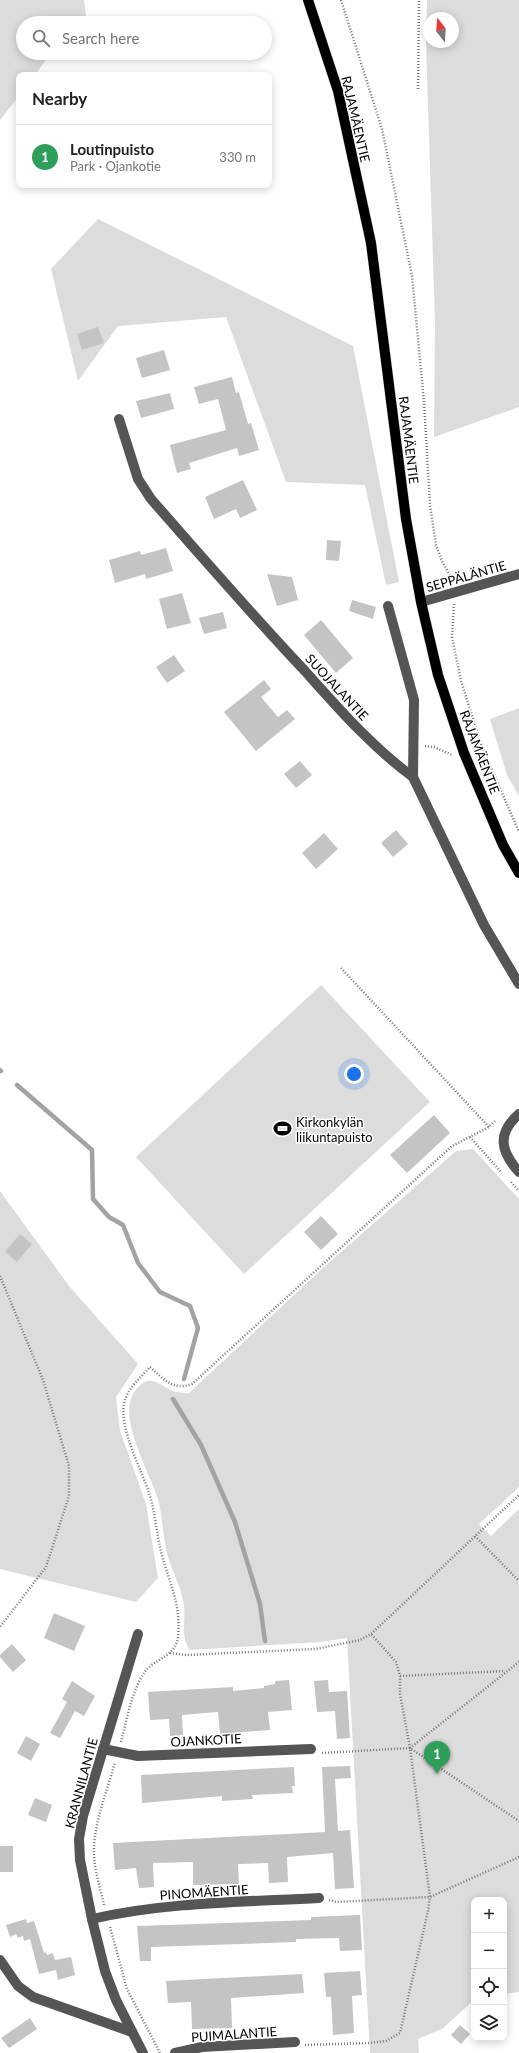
<!DOCTYPE html>
<meta charset="utf-8">
<style>
:root{--surface:#fff;--page:#f6f6f6;--text:#222;--muted:#767676;--line:#e0e0e0;--accent:#2563eb}
body{margin:0;font-family:Lato,sans-serif;background:var(--page);color:var(--text)}
.controls{position:absolute;right:12px;bottom:12px;display:grid;overflow:hidden;border-radius:8px;box-shadow:0 2px 10px #0003}
.controls button{width:36px;height:36px;display:grid;place-items:center;padding:0;border:0;border-bottom:1px solid var(--line);background:var(--surface);color:var(--text);font:20px sans-serif}
.compass{position:absolute;left:423px;top:12px;width:36px;height:36px;border-radius:50%;background:var(--surface);box-shadow:0 2px 10px #0003;rotate:343deg}
.you{position:absolute;left:354px;top:1074px;width:14px;height:14px;margin:-10px;border:3px solid #fff;border-radius:50%;background:#1a73e8;box-shadow:0 0 0 6px #1a73e833}
.badge{display:grid;place-items:center;width:26px;height:26px;border-radius:50%;background:var(--accent);color:#fff;font-size:13px;font-weight:700}
.pin{position:absolute;translate:-50% -33px;filter:drop-shadow(0 1px 2px #0008)}
.pin::after{content:'';position:absolute;top:21px;width:14px;height:12px;background:inherit;clip-path:polygon(0 0,100% 0,50% 100%)}
.list{margin:0;padding:0;list-style:none}
h2{display:flex;justify-content:space-between;align-items:center;height:52px;margin:0;padding:0 16px;font-size:17px}
h2 small{font-size:13px;font-weight:400;color:var(--muted)}
.list li{display:grid;grid-template-columns:26px 1fr auto;gap:12px;align-items:center;box-sizing:border-box;height:64px;padding:0 16px;border-top:1px solid var(--line)}
.list b{display:block;font-size:15px;white-space:nowrap}
.list p{margin:0;font-size:13px;white-space:nowrap;color:var(--muted)}
.list em{font-size:13px;font-style:normal;color:var(--muted)}
.icon{flex:none;width:22px;height:22px;fill:none;stroke:currentColor;stroke-width:2;stroke-linecap:round;stroke-linejoin:round}
.map{position:relative;flex:none;width:519px;height:2053px;overflow:hidden}
.search{position:absolute;background:var(--surface);box-shadow:0 2px 10px #0003;left:16px;top:16px;width:256px;height:44px;display:flex;align-items:center;gap:10px;box-sizing:border-box;padding:0 14px;border-radius:22px;color:var(--muted);font-size:15px}
.panel{position:absolute;background:var(--surface);box-shadow:0 2px 10px #0003;left:16px;top:72px;width:256px;height:116px;border-radius:8px}
.map>svg:first-child{display:block}
.green{fill:#dcdcdc;fill-rule:evenodd}
.lines{fill:none;stroke-linecap:round;stroke-linejoin:round}
.stream{stroke:#a3a3a3;stroke-width:4.5}
.building{fill:#c4c4c4}
.major-casing{stroke:#dbdbdb;stroke-width:11}
.path{stroke:#777;stroke-width:2.5;stroke-dasharray:1 2;stroke-linecap:butt}
.minor{stroke:#555;stroke-width:10}
.major{stroke:#000;stroke-width:10}
.labels{text-anchor:middle;stroke-width:3;stroke-linejoin:round;paint-order:stroke}
.street-label{font-size:13px;fill:#000;stroke:#fff}
.poi-label{font-size:13px;fill:#000;stroke:#fff;text-anchor:start}
</style>
<div class="map">
<svg width="519" height="2053" viewBox="0 0 519 2053">
<rect width="100%" height="100%" fill="#fff"/>
<g class="green">
<polygon points="0,0 84,0 87,23 23,23 23,53 51,53 35,75 19,75 19,96 0,120"/>
<path d="M427,0H519V407L434,437L435,322L426,43ZM429,18H453V42H429Z"/>
<polygon points="98,219 353,346 399,582 386,585 365,485 286,482 226,317 118,326 78,381 51,269"/>
<polygon points="519,708 519,796 507,775 490,719"/>
<polygon points="321,985 430,1102 244,1274 136,1157"/>
<path d="M473,1149L519,1199V1487L479,1524L491,1536L519,1509V1992L504,1994V1900H474V2000L442,2029L418,2039L419,2053H370L347,1638L320,1642L190,1650C180,1637 186,1621 184,1606C182,1589 173,1573 168,1557C163,1539 163,1521 159,1503C152,1475 115,1417 135,1391C152,1369 160,1389 177,1392C181,1393 186,1393 189,1393L324,1267L456,1151Z"/>
<polygon points="0,1191 69,1286 138,1364 116,1397 120,1431 146,1504 158,1578 136,1602 0,1569"/>
</g>
<g class="lines">
<g class="stream">
<polyline points="0,1070 1,1071"/>
<polyline points="17,1085 92,1150 93,1199 109,1217 123,1225 138,1263 160,1292 190,1306 198,1328 184,1379"/>
<polyline points="173,1399 201,1445 235,1522 260,1604 265,1641"/>
</g>
</g>
<g class="building">
<polygon points="98,327 104,343 82,350 77,334"/>
<polygon points="164,350 170,370 142,378 136,358"/>
<polygon points="232,377 236,393 239,392 248,424 251,423 259,450 239,456 237,448 189,463 191,469 177,473 170,445 226,430 218,399 199,404 194,387"/>
<polygon points="170,393 174,409 141,418 136,401"/>
<polygon points="243,480 257,510 240,518 236,509 214,519 205,497"/>
<polygon points="327,540 341,541 339,561 326,560"/>
<polygon points="166,548 173,571 146,579 145,574 115,583 109,560 140,551 141,555"/>
<polygon points="267,574 292,577 298,600 277,606"/>
<polygon points="182,593 191,623 167,629 159,599"/>
<polygon points="352,600 376,607 373,619 349,611"/>
<polygon points="223,612 227,628 204,634 199,618"/>
<polygon points="321,620 353,658 336,673 304,635"/>
<polygon points="174,655 185,671 167,683 156,667"/>
<polygon points="264,680 271,689 261,697 278,717 287,710 295,719 256,751 224,712"/>
<polygon points="300,761 312,775 296,788 284,774"/>
<polygon points="396,830 408,844 393,857 381,843"/>
<polygon points="324,833 338,849 316,869 302,853"/>
<polygon points="434,1115 450,1133 407,1173 390,1155"/>
<polygon points="321,1216 338,1234 321,1250 304,1232"/>
<polygon points="20,1234 32,1244 17,1262 5,1252"/>
<polygon points="54,1613 85,1626 74,1651 44,1638"/>
<polygon points="12,1644 26,1660 13,1672 0,1657 0,1655"/>
<polygon points="289,1680 292,1710 268,1712 270,1730 220,1734 218,1712 182,1715 183,1735 170,1736 169,1719 150,1720 148,1692 233,1687 233,1691 264,1688 264,1686 275,1684 275,1681"/>
<polygon points="328,1680 329,1692 347,1691 350,1738 337,1739 335,1711 317,1712 314,1681"/>
<polygon points="72,1681 95,1696 84,1716 75,1711 60,1738 50,1733 67,1702 62,1699"/>
<polygon points="26,1736 40,1744 31,1761 17,1753"/>
<polygon points="350,1766 351,1778 335,1779 338,1831 350,1830 354,1888 335,1889 333,1853 287,1857 288,1882 269,1883 268,1863 238,1864 239,1884 193,1885 193,1862 153,1863 154,1887 139,1888 136,1868 115,1870 113,1843 325,1832 322,1767"/>
<polygon points="294,1767 295,1786 292,1786 293,1793 252,1795 253,1799 222,1801 222,1796 142,1803 141,1775"/>
<polygon points="35,1798 52,1805 46,1822 28,1815"/>
<rect x="0" y="1846" width="13" height="26"/>
<polygon points="360,1915 362,1950 340,1951 339,1938 296,1939 296,1942 151,1947 151,1961 140,1961 137,1926 311,1920 311,1917"/>
<polygon points="26,1919 27,1923 34,1921 44,1953 46,1952 47,1955 53,1953 55,1960 71,1957 75,1975 58,1980 56,1970 39,1974 30,1939 24,1941 23,1936 18,1938 16,1934 10,1937 6,1925"/>
<polygon points="360,1971 362,1995 352,1996 354,2033 333,2035 331,1997 326,1997 324,1973"/>
<polygon points="302,1974 304,1993 231,1998 232,2028 192,2029 191,2002 168,2003 166,1981"/>
<polygon points="30,2018 37,2029 9,2048 1,2038"/>
<polygon points="460,2025 470,2034 461,2044 451,2035"/>
</g>
<g class="lines">
<defs>
<polyline id="major" points="308,0 338,91 371,243 406,519 421,602 438,675 464,753 503,845 519,873"/>
</defs>
<use href="#major" class="major-casing"/>
<g class="path">
<polyline points="341,0 382,129 412,276 424,402 430,505 436,545 442,561 453,581"/>
<polyline points="418,89 419,0"/>
<polyline points="454,604 452,637 461,681 482,747 519,832"/>
<polyline points="425,746 434,747 452,755"/>
<polyline points="341,968 489,1127"/>
<polyline points="470,1137 502,1173"/>
<polyline points="511,1182 519,1191"/>
<polyline points="0,1276 43,1380 69,1466 69,1496 46,1567 0,1627"/>
<polyline points="475,1536 519,1581"/>
<polyline points="170,1653 186,1655 315,1649 360,1640 371,1634 519,1495"/>
<polyline points="400,1676 505,1671"/>
<path d="M121,1742C127,1719 131,1693 144,1673C153,1659 176,1657 178,1637C181,1604 170,1585 162,1555C156,1534 156,1514 149,1493C141,1468 117,1425 125,1400C129,1387 141,1377 150,1367C164,1379 172,1391 192,1384L452,1146L489,1127L496,1120"/>
<polyline points="410,1748 519,1662"/>
<polyline points="322,1753 410,1748 519,1821"/>
<polyline points="329,1900 336,1902 430,1897 519,1857"/>
<path d="M104,1905C100,1886 93,1867 94,1848C95,1819 108,1789 115,1762"/>
<polyline points="110,1927 127,1989 160,2053"/>
<polyline points="305,2045 368,2043 386,2041 400,2033 428,1911 430,1897 410,1748 400,1694 400,1676 396,1662 371,1634"/>
</g>
<g class="minor">
<path d="M119,419L138,479L151,499C202,557 252,615 305,671C339,709 372,747 413,777L484,925L519,984"/>
<polyline points="421,602 519,574"/>
<polyline points="388,606 414,700 413,777"/>
<path d="M519,1114C497,1133 500,1151 519,1172"/>
<polyline points="138,1634 83,1816 79,1839 80,1860 92,1919 105,1971 116,2000 143,2053"/>
<polyline points="103,1749 138,1756 311,1749"/>
<path d="M92,1919C165,1902 244,1902 319,1898"/>
<polyline points="0,1960 18,1986 33,1997 132,2032"/>
<polyline points="175,2053 202,2047 295,2042"/>
</g>
<use href="#major" class="major"/>
</g>
<defs>
<symbol id="stadium-bare" viewBox="-9 -9 18 18"><path d="M0-5a6.5 5 0 1 0 0 10a6.5 5 0 1 0 0-10ZM-3.5-1.8h7v3.6h-7Z" fill="#000" stroke="#fff" stroke-width="2.5" paint-order="stroke"/></symbol>
</defs>
<g fill-rule="evenodd">
<use href="#stadium-bare" x="270" y="1116" width="25" height="25"/>
</g>
<g class="labels">
<g class="street-label">
<text transform="translate(356 119) rotate(77)" y="5">RAJAMÄENTIE</text>
<text transform="translate(409 440) rotate(83)" y="5">RAJAMÄENTIE</text>
<text transform="translate(466 576) rotate(-16)" y="5">SEPPÄLÄNTIE</text>
<text transform="translate(337 687) rotate(47)" y="5">SUOJALANTIE</text>
<text transform="translate(480 752) rotate(69)" y="5">RAJAMÄENTIE</text>
<text transform="translate(206 1740) rotate(-3)" y="5">OJANKOTIE</text>
<text transform="translate(81 1783) rotate(-75)" y="5">KRANNILANTIE</text>
<text transform="translate(204 1892) rotate(-4)" y="5">PINOMÄENTIE</text>
<text transform="translate(234 2034) rotate(-4)" y="5">PUIMALANTIE</text>
</g>
<g class="poi-label">
<text x="296" y="1127">Kirkonkylän<tspan x="296" dy="15">liikuntapuisto</tspan></text>
</g>
</g>
</svg>
<div class="controls">
<button>+</button>
<button>−</button>
<button><svg class="icon" aria-label="locate" viewBox="0 0 24 24"><circle cx="12" cy="12" r="6"/><path d="M12 2v4M12 18v4M2 12h4M18 12h4"/></svg></button>
<button><svg class="icon" aria-label="layers" viewBox="0 0 24 24"><path d="M12 4l9 5-9 5-9-5zM3 14l9 5 9-5"/></svg></button>
</div>
<svg class="compass" viewBox="-18 -18 36 36"><path d="M0-13l5 13h-10z" fill="#e53935"/><path d="M0 13l5-13h-10z" fill="#767676"/></svg>
<div class="you"></div>
<div class="pin badge" style="left:437px;top:1774px;background:#2e9e5b">1</div>
<div class="search"><svg class="icon" aria-label="search" viewBox="0 0 24 24"><circle cx="10" cy="10" r="6"/><path d="M15 15l6 6"/></svg>Search here</div>
<section class="panel">
<h2>Nearby<small></small></h2>
<ul class="list">
<li><span class="badge" style="background:#2e9e5b">1</span><div><b>Loutinpuisto</b><p>Park · Ojankotie</p></div><em>330 m</em></li>
</ul>
</section>
</div>
